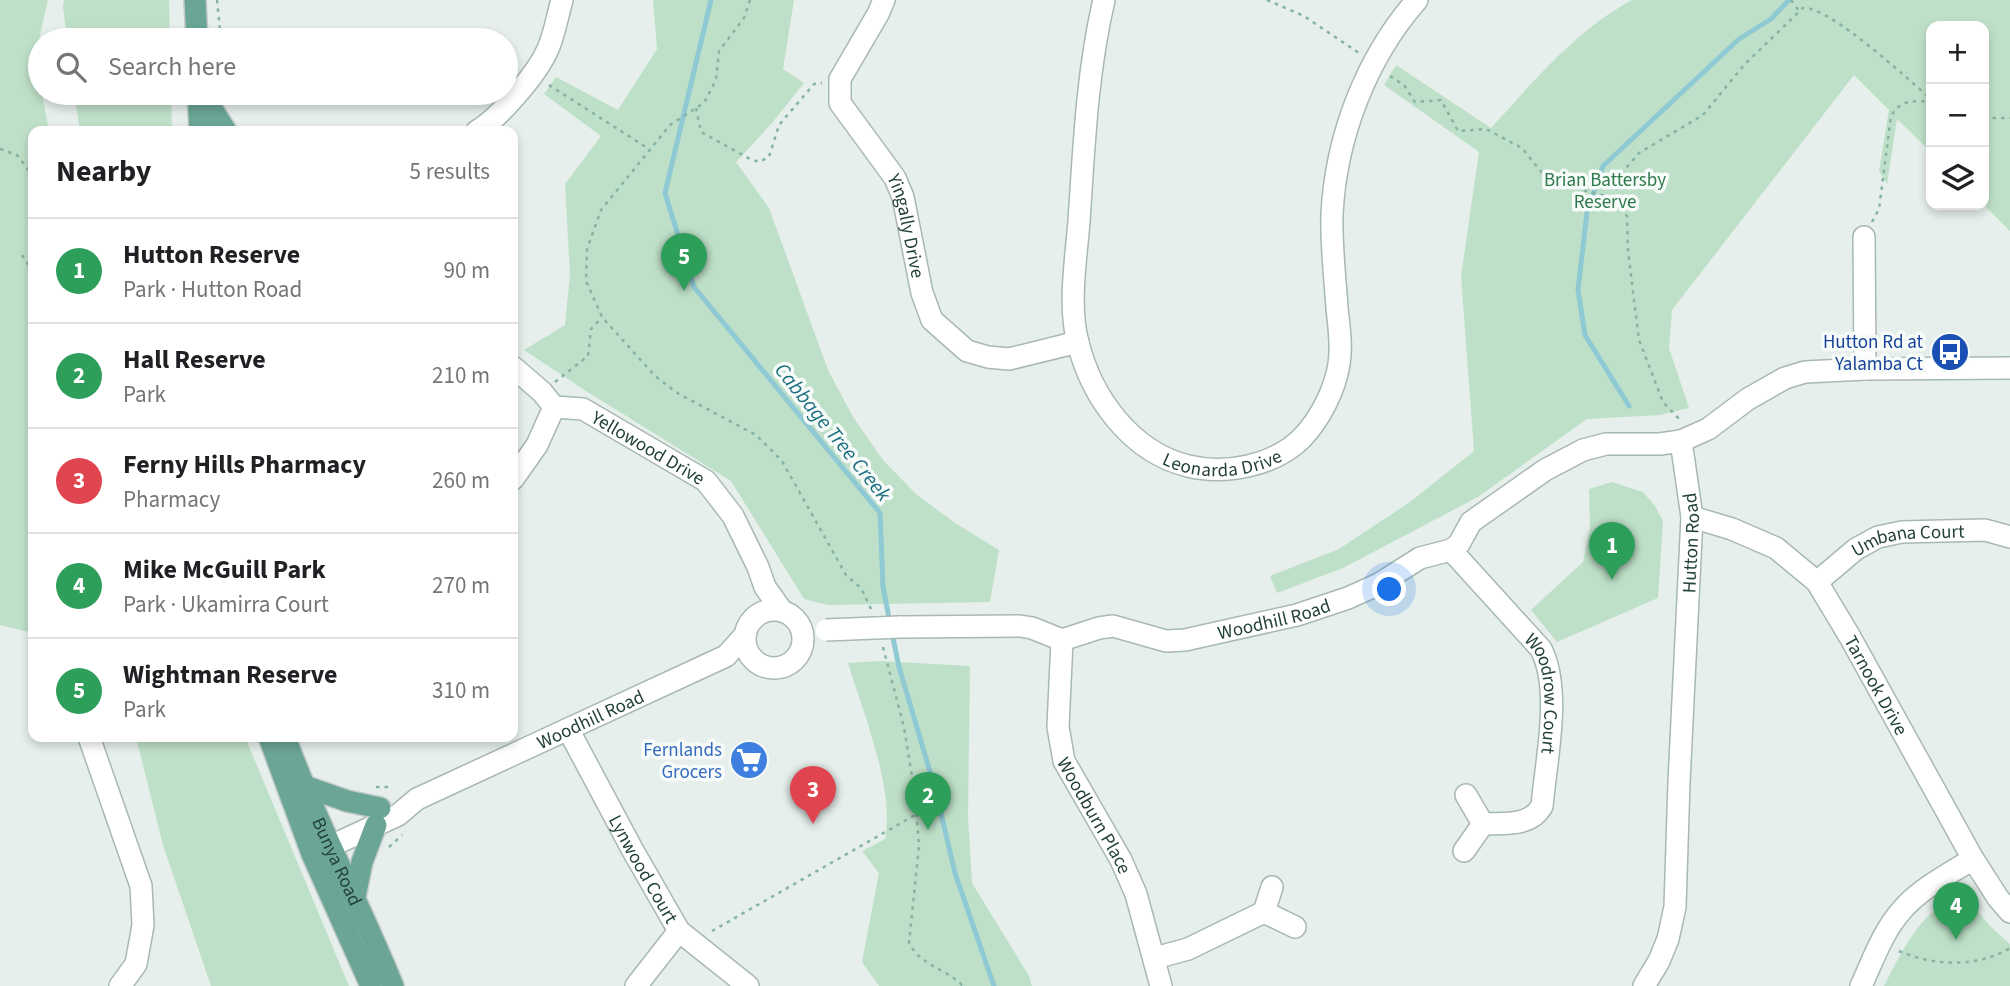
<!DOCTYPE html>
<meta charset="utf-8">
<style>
:root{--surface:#fff;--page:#f6f6f6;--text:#202124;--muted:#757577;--line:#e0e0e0;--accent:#b45309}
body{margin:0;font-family:"Source Sans 3",sans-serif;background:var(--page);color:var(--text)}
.controls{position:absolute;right:21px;top:21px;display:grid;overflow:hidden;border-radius:14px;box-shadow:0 4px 10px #0003}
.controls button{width:63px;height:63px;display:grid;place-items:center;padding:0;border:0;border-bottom:2px solid var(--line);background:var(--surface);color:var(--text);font:35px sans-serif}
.you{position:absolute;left:1390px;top:590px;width:24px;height:24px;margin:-18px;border:5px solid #fff;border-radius:50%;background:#1a73e8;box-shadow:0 0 0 10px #1a73e833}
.badge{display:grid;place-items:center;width:46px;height:46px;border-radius:50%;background:var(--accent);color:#fff;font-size:23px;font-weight:700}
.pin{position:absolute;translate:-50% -58px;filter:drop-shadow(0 2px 4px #0008)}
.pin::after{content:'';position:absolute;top:37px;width:24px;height:21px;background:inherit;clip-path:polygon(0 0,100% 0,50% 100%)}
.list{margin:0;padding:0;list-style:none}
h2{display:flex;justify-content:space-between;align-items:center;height:91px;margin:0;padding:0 28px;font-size:30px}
h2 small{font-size:23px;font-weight:400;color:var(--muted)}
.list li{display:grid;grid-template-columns:46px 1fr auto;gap:21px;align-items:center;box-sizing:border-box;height:105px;padding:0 28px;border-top:2px solid var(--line)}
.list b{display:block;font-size:26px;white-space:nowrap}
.list p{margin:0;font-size:23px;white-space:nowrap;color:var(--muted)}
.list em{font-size:23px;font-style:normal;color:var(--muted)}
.icon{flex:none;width:38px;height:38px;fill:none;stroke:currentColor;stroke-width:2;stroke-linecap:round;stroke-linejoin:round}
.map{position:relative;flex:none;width:2010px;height:986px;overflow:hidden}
.search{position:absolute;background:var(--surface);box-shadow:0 4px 10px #0003;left:28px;top:28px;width:490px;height:77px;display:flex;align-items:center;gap:18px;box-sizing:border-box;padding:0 24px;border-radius:38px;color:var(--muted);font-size:26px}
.panel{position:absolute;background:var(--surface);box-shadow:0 4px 10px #0003;left:28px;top:126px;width:490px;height:616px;border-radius:14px}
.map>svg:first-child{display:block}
.green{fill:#bfe0c8}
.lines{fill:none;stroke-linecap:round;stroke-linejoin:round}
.stream{stroke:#8ec9d4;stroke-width:5}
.minor-casing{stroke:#a8b8b2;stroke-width:24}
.major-casing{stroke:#c2cac8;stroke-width:24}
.path{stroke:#86b3a5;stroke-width:2.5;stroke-dasharray:3.5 5;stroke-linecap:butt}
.minor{stroke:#fff;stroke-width:21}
.major{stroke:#6aa596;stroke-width:21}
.minor-bridge-casing{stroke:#a8b8b2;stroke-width:24;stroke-linecap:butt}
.minor-bridge{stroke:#fff;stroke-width:21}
.labels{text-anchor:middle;stroke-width:7;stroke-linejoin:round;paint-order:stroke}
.park-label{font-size:19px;fill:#2d7a4b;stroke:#f7fbf9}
.street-label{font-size:19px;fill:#24423a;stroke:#f7fbf9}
.transit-label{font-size:19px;fill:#164399;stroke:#f7fbf9;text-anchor:end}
.shop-label{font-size:19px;fill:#366cbe;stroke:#f7fbf9;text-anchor:end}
.water-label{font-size:21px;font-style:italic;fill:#1c6f80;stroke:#f7fbf9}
</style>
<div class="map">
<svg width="2010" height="986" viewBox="0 0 2010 986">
<rect width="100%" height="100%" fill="#e6efeb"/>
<g class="green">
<polygon points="0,0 48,0 35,57 49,131 33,131 33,633 0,625"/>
<polygon points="64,0 169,0 170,40 67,40 63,7"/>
<polygon points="653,0 794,0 783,69 804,83 772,123 736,162 769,208 828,370 853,417 883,460 916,494 955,523 999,550 990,602 828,605 804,599 731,481 589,393 524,350 565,325 570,275 565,184 601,136 544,94 556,77 618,110 657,49"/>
<path d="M1632,0H2010V231L1984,205V26H1931V152L1897,119L1887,184L1879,171L1889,110L1854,75L1672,310L1669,348L1689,408L1660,415L1587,419L1478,497L1343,568L1277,593L1270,576L1339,549L1410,502L1474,451L1461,276L1479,152L1384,85L1396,65L1491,128C1533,82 1576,30 1632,0Z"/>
<polygon points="74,93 171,93 172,131 80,131"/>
<polygon points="1612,482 1643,492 1655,506 1663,521 1658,598 1557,642 1531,610 1583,562 1590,528 1589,489"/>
<path d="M880,661L970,666L968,816L972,883L1029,976L1032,986H879L862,962L879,873L862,851L885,839C895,790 863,712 848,663Z"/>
<polygon points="136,737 245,737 349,986 211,986 163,845"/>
<path d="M1958,898L1968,900L1990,926L2010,944V986H1884C1901,954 1920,909 1958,898Z"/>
</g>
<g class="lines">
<g class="stream">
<polyline points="711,0 665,193 694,287 880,513 883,587 890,623"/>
<polyline points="1629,406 1585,335 1578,290 1587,212 1603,166 1739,39 1771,19 1789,0"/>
<polyline points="892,633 899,667 936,792 955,873 994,986"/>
</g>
<defs>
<g id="minor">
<path id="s1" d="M884,0L878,14L840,79V103L895,178L903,197L922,293L932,320L967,351L988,357L1009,359L1078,342"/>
<path id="s2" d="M1104,0C1087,72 1084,147 1079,221C1076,260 1068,305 1078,343C1092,398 1131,452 1188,466C1225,475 1274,466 1302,438C1320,419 1335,390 1339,364C1342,347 1339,326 1337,308C1335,277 1331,245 1332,214C1336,137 1366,58 1417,0"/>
<path d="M477,131C498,119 535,76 546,53C554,38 557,17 562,0"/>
<polyline points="1864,237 1865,369"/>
<polyline points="513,367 542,392 554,407 537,445 513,479"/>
<path id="s3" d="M554,407L583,409L706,481L733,516L758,567L765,587L782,611"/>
<path id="s4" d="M1692,517L1732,529L1776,548L1817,582L1850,637L1973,859L1998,898L2010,912"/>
<path id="s5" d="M1451,550L1541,649C1562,690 1546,760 1542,806C1530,827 1505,823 1483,824"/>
<path id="s6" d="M1817,582L1856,549L1878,537L1902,532L1985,530L2010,537"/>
<circle cx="774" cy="639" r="29"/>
<path id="s7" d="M900,627L1020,626L1032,628L1062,640L1099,628L1113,626L1166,641L1185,640L1297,615L1348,598L1379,584L1420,558L1451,550L1459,544L1471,522L1545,470L1583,450L1606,444H1660L1681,441L1708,429L1748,399L1785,378L1805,372L1865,369L2010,368"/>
<path id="s8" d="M1062,640L1058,727L1064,761L1121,860L1136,894L1161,986"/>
<path id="s9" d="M568,729L632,849L679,931L748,986"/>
<polyline points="89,737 141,886 143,925 136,964 120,986"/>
<polyline points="1464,851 1483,824 1466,795"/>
<path id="s10" d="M316,853L398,815L417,799L726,656L745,635"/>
<polyline points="1272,887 1264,912 1295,927"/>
<polyline points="1155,958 1188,949 1264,912"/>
<polyline points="636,986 679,931"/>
<path id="s11" d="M1644,986L1659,961L1668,939L1675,907L1679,782L1692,517L1681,441"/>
<path d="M1861,986C1873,960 1883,931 1902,910C1921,888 1949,874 1973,859"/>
</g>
<g id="major">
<polyline points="195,0 197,40"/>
<polyline points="198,93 200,131"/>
<polyline points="202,93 226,131"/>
<polyline points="269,737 312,854 371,986"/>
<path id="s12" d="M285,737C316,822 359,902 393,986"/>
<polyline points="304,786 347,801 380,808"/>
<polyline points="355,897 362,862 376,825"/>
</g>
</defs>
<use href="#minor" class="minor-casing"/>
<use href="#major" class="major-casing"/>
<g class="path">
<polyline points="217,0 221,40"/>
<polyline points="750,0 744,18 719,51 716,80 704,103 670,125 601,210 587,249 586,281 602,317 655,376 679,394 756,435 782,461 846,575 861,588 872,611"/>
<polyline points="1267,0 1304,16 1359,53"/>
<polyline points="1791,0 1799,11"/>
<polyline points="1390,76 1404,85 1415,102 1441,100 1458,131 1486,129 1522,148 1547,179 1557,178 1579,189 1613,198 1627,216 1628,251 1639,340 1663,402 1682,422"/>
<polyline points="549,85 649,149"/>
<polyline points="696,108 701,132 750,159 759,162 769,157 779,125 814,84 822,83"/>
<polyline points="1984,118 2010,118"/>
<polyline points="0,149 17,155 33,176"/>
<path d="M1613,198L1621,174L1639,153L1703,115L1744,65L1803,8C1828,5 1909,80 1931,99"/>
<path d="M1872,222L1879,209L1891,116C1902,98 1913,102 1931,101"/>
<polyline points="22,255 29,266 33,262"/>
<polyline points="555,382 588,356 591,329 602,317"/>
<path d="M883,647L904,727L915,795L919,846L909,943C922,967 944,967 963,986"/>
<polyline points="376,787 388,787"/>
<polyline points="389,847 402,835"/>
<polyline points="712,931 915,815"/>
<path d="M1899,951C1933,966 1977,968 2010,948"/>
</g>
<use href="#minor" class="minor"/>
<use href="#major" class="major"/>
<defs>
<polyline id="minor-bridge" points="826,630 900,627"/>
</defs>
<use href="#minor-bridge" class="minor-bridge-casing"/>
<use href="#minor-bridge" class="minor-bridge"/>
</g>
<defs>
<symbol id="bus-disc" viewBox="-11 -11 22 22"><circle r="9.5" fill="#1a4fb4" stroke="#f7fbf9"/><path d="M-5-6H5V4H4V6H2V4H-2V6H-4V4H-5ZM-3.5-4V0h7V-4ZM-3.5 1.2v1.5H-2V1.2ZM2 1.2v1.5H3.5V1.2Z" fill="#fff"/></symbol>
<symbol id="supermarket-disc" viewBox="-11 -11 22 22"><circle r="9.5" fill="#3f7fe0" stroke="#f7fbf9"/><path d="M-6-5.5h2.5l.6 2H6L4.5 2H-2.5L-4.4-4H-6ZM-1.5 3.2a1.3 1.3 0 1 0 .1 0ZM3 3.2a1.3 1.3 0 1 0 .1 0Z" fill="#fff"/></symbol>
</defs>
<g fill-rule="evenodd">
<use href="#bus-disc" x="1928" y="330" width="44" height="44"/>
<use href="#supermarket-disc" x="727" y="738" width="44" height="44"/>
</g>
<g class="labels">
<g class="park-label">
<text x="1605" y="186">Brian Battersby<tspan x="1605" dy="22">Reserve</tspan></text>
</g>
<g class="street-label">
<text dy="7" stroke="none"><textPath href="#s1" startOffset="257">Yingally Drive</textPath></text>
<text dy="7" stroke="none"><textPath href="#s3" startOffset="105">Yellowood Drive</textPath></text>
<text dy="7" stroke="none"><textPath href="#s2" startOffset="553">Leonarda Drive</textPath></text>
<text dy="7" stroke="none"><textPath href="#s11" startOffset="450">Hutton Road</textPath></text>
<text dy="7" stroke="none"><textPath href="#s6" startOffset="105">Umbana Court</textPath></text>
<text dy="7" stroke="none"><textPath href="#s7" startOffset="383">Woodhill Road</textPath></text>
<text dy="7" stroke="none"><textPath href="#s4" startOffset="262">Tarnook Drive</textPath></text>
<text dy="7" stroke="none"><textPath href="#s5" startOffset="178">Woodrow Court</textPath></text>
<text dy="7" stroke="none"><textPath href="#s10" startOffset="306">Woodhill Road</textPath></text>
<text dy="7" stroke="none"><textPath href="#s8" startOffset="184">Woodburn Place</textPath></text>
<text dy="7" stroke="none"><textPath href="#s12" startOffset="135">Bunya Road</textPath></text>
<text dy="7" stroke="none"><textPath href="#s9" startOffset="159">Lynwood Court</textPath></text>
</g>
<g class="transit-label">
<text x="1923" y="348">Hutton Rd at<tspan x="1923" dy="22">Yalamba Ct</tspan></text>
</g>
<g class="shop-label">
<text x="722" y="756">Fernlands<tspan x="722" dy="22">Grocers</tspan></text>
</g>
<g class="water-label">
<text transform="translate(833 432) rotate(51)" y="7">Cabbage Tree Creek</text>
</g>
</g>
</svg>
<div class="controls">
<button>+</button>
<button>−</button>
<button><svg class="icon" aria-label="layers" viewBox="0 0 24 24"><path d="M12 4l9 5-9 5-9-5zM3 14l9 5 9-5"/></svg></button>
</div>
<div class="you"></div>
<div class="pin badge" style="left:1612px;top:580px;background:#2e9e5b">1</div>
<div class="pin badge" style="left:928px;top:830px;background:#2e9e5b">2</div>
<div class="pin badge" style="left:813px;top:824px;background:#e0444e">3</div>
<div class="pin badge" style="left:1956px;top:940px;background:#2e9e5b">4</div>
<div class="pin badge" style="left:684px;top:291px;background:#2e9e5b">5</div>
<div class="search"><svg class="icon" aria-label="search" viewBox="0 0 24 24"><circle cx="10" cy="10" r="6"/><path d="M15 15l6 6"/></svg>Search here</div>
<section class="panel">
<h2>Nearby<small>5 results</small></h2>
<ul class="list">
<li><span class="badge" style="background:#2e9e5b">1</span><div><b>Hutton Reserve</b><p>Park · Hutton Road</p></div><em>90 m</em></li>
<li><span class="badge" style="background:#2e9e5b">2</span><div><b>Hall Reserve</b><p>Park</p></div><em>210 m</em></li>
<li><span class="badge" style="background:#e0444e">3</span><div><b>Ferny Hills Pharmacy</b><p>Pharmacy</p></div><em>260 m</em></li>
<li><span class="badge" style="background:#2e9e5b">4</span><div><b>Mike McGuill Park</b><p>Park · Ukamirra Court</p></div><em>270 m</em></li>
<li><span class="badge" style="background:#2e9e5b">5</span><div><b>Wightman Reserve</b><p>Park</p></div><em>310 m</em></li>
</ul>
</section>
</div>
